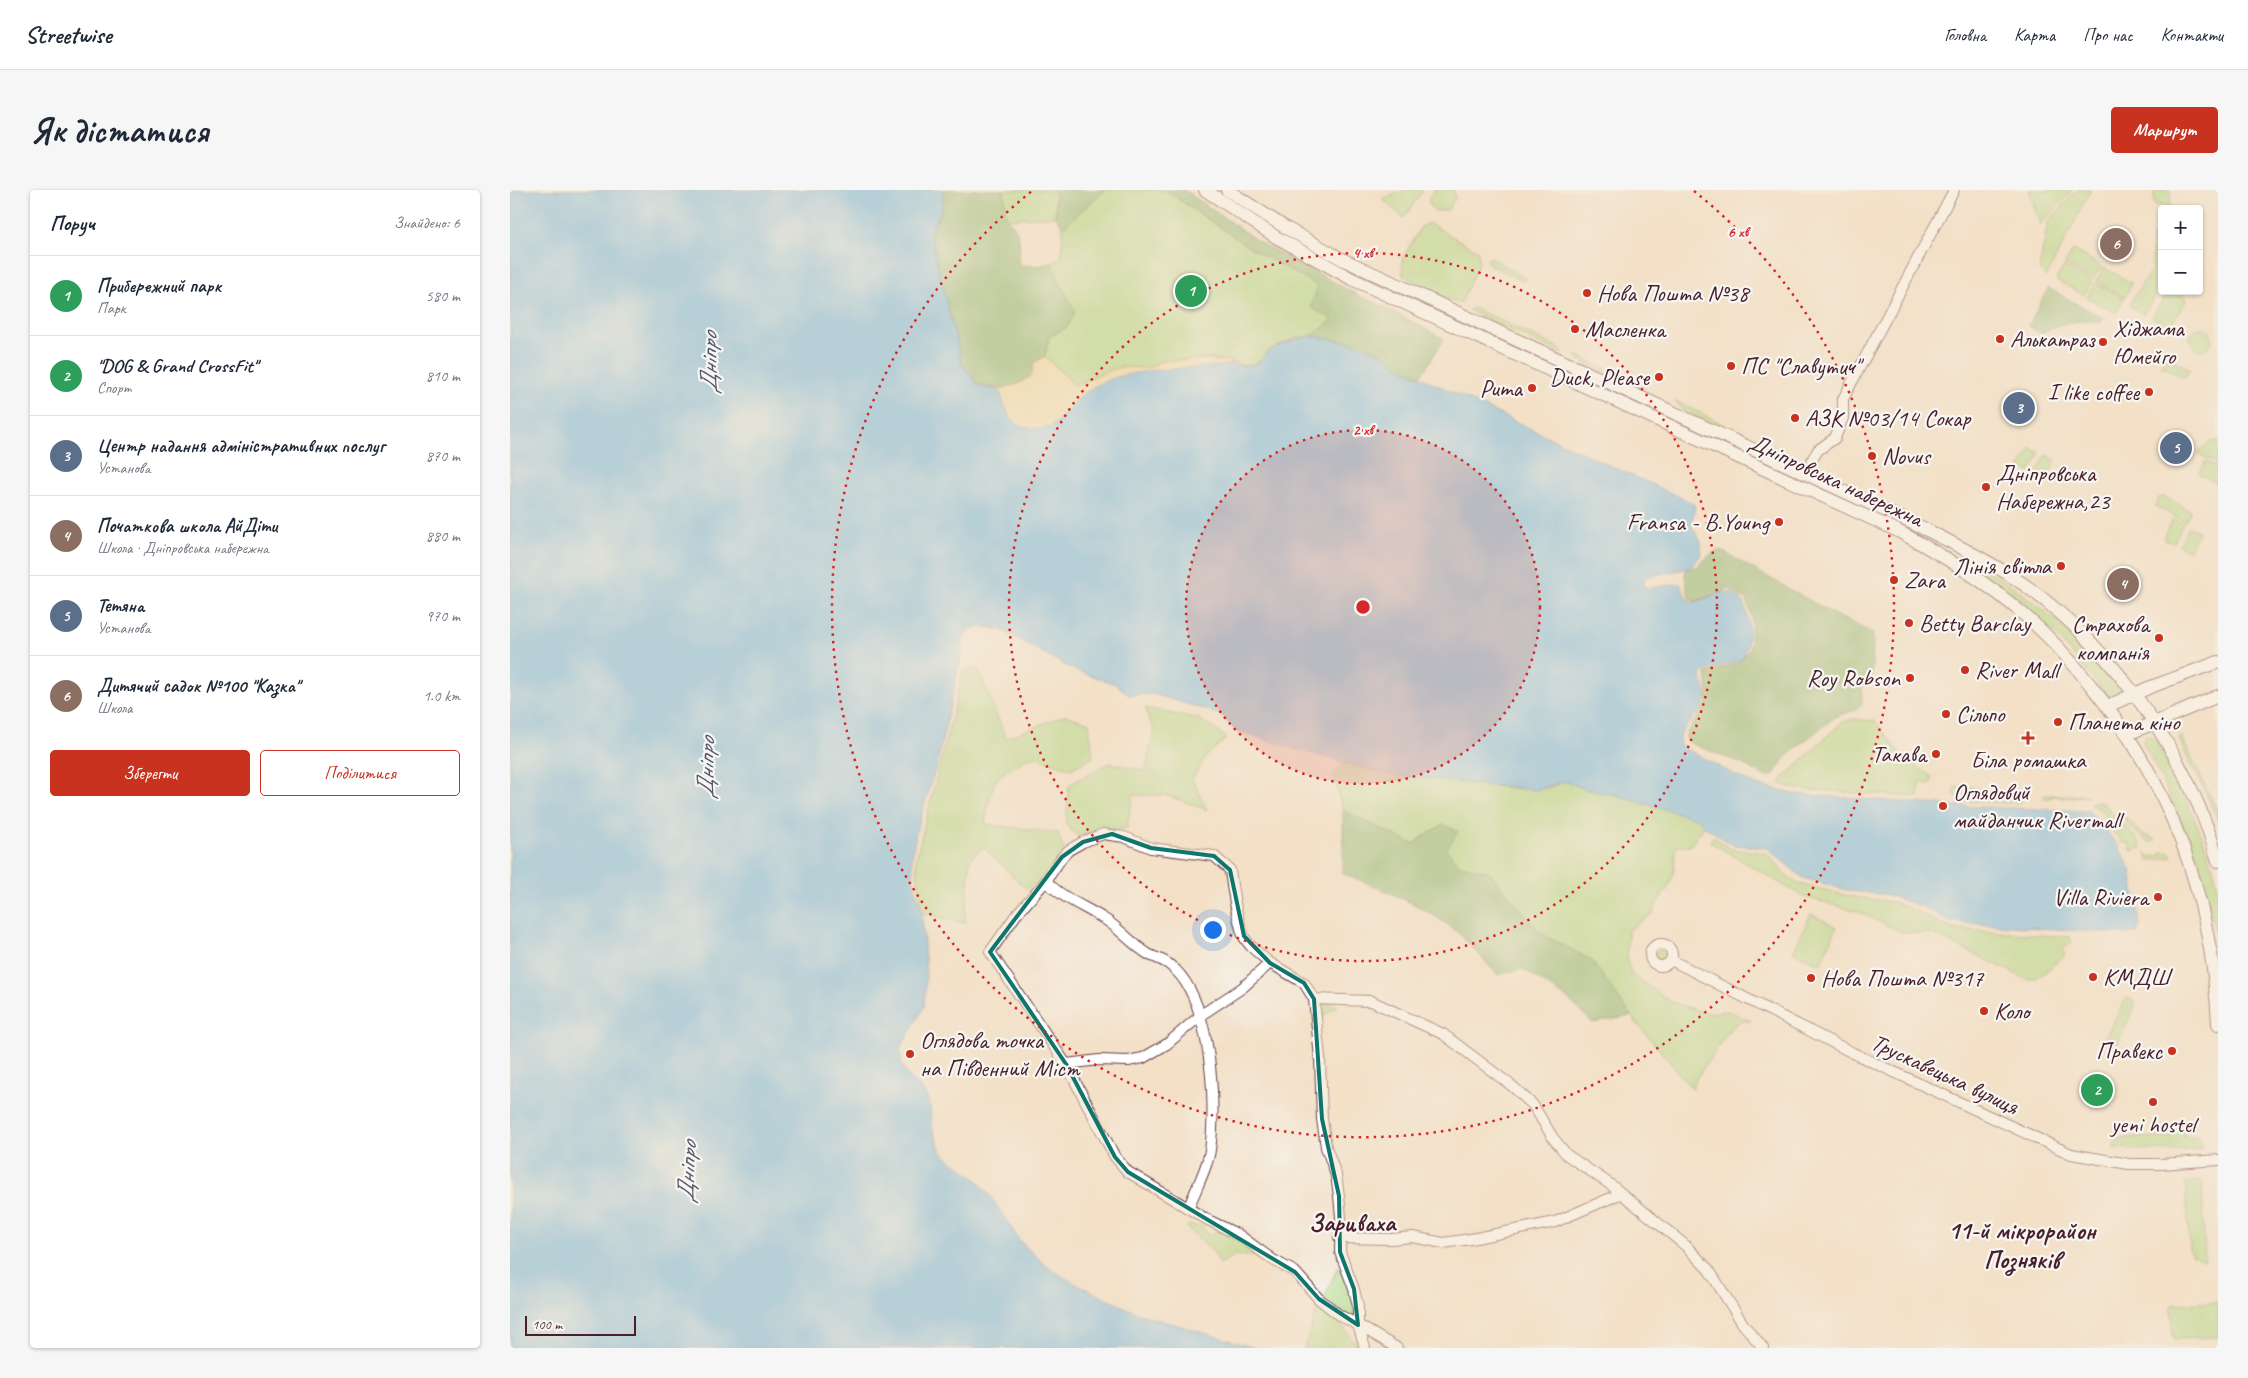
<!DOCTYPE html>
<html lang="uk">
<meta charset="utf-8">
<style>
:root{--surface:#fff;--page:#f6f6f7;--text:#1f2937;--muted:#747a83;--line:#e0e1e3;--accent:#c8321e}
body{margin:0;font-family:Caveat,sans-serif;background:var(--page);color:var(--text)}
.controls{position:absolute;right:15px;top:15px;display:grid;overflow:hidden;border-radius:5px;box-shadow:0 1px 4px #0004}
.controls button{width:45px;height:45px;display:grid;place-items:center;padding:0;border:0;border-bottom:1px solid var(--line);background:var(--surface);color:var(--text);font:25px sans-serif}
.scale{position:absolute;left:15px;bottom:12px;width:111px;box-sizing:border-box;padding-left:5px;border:2px solid #4a1f2b;border-top:0;font-size:14px;line-height:18px;white-space:nowrap;color:#4a1f2b;-webkit-text-stroke:4px #f6f6f2;paint-order:stroke}
.you{position:absolute;left:702px;top:739px;width:18px;height:18px;margin:-12px;border:4px solid #fff;border-radius:50%;background:#1a73e8;box-shadow:0 0 0 8px #1a73e833}
.badge{display:grid;place-items:center;width:32px;height:32px;border-radius:50%;background:var(--accent);color:#fff;font-size:16px;font-weight:700}
.pin{position:absolute;translate:-50% -50%;border:2px solid #fff;box-shadow:0 1px 5px #0006}
.list{margin:0;padding:0;list-style:none}
h2{display:flex;justify-content:space-between;align-items:center;height:65px;margin:0;padding:0 20px;font-size:21px}
h2 small{font-size:16px;font-weight:400;color:var(--muted)}
.list li{display:grid;grid-template-columns:32px 1fr auto;gap:15px;align-items:center;box-sizing:border-box;height:80px;padding:0 20px;border-top:1px solid var(--line)}
.list b{display:block;font-size:19px;white-space:nowrap}
.list p{margin:0;font-size:16px;white-space:nowrap;color:var(--muted)}
.list em{font-size:16px;font-style:normal;color:var(--muted)}
.actions{display:flex;gap:10px;padding:15px 20px}
.actions a{flex:1;padding:11px 0;border:1px solid var(--accent);border-radius:5px;text-align:center;font-size:18px;color:var(--accent)}
.actions .main{background:var(--accent);color:#fff}
.map{position:relative;flex:none;width:1708px;height:1158px;overflow:hidden;border-radius:5px}
header{display:flex;align-items:center;gap:30px;box-sizing:border-box;height:70px;padding:0 25px;background:var(--surface);border-bottom:1px solid var(--line)}
header strong{font-size:24px}
nav{display:flex;gap:28px;margin-inline-start:auto;font-size:18px}
.intro{display:flex;align-items:center;justify-content:space-between;box-sizing:border-box;height:120px;padding:0 30px}
h1{margin:0;font-size:35px}
.button{padding:12px 22px;border-radius:5px;background:var(--accent);color:#fff;font-size:18px;font-weight:700}
main{display:flex;gap:30px;padding:0 30px}
aside{flex:1;background:var(--surface);border-radius:5px;box-shadow:0 1px 4px #0004}
.map>svg:first-child{display:block}
.green{fill:#aed985;stroke:#7c7c58}
.forest{fill:#8ab972;stroke:#6a6c4e}
.sand{fill:#eeda9e;stroke:#9c7c64}
.water{fill:#70bae9;stroke:#5d6c8a}
.lines{fill:none;stroke-linecap:round;stroke-linejoin:round}
.minor-casing{stroke:#633c42;stroke-width:12}
.major-casing{stroke:#633c42;stroke-width:14}
.minor{stroke:#fff;stroke-width:10}
.major{stroke:#fff;stroke-width:12}
.marked{fill:none;stroke:#0f766e;stroke-width:4;stroke-linejoin:round}
.ring{fill:none;stroke:#d62828;stroke-width:2.5;stroke-dasharray:2.5 5}
.poi-dot{fill:#c8321e;stroke:#f6f6f2;stroke-width:2}
.labels{text-anchor:middle;stroke-width:4.5;stroke-linejoin:round;paint-order:stroke}
.poi-label{font-size:24px;fill:#4a1f2b;stroke:#f6f6f2;text-anchor:start}
.street-label{font-size:24px;fill:#4a1f2b;stroke:#f6f6f2}
.water-label{font-size:25px;font-style:italic;fill:#57556e;stroke:#f6f6f2}
.neighbourhood-label{font-size:25px;font-weight:bold;fill:#4a1f2b;stroke:#f6f6f2}
.centre{fill:#d62828;stroke:#f6f6f2;stroke-width:2.5}
.ring-label{font-size:15px;text-anchor:middle;font-weight:bold;fill:#d62828;stroke:#f6f6f2;stroke-width:4.5;stroke-linejoin:round;paint-order:stroke}
</style>
<header>
<strong>Streetwise</strong>
<nav><a>Головна</a><a>Карта</a><a>Про нас</a><a>Контакти</a></nav>
</header>
<div class="intro"><h1>Як дістатися</h1><a class="button">Маршрут</a></div>
<main>
<aside>
<h2>Поруч<small>Знайдено: 6</small></h2>
<ul class="list">
<li><span class="badge" style="background:#2e9e5b">1</span><div><b>Прибережний парк</b><p>Парк</p></div><em>580 m</em></li>
<li><span class="badge" style="background:#2e9e5b">2</span><div><b>&quot;DOG &amp; Grand CrossFit&quot;</b><p>Спорт</p></div><em>810 m</em></li>
<li><span class="badge" style="background:#5c6f8a">3</span><div><b>Центр надання адміністративних послуг</b><p>Установа</p></div><em>870 m</em></li>
<li><span class="badge" style="background:#8d6e63">4</span><div><b>Початкова школа АйДіти</b><p>Школа · Дніпровська набережна</p></div><em>880 m</em></li>
<li><span class="badge" style="background:#5c6f8a">5</span><div><b>Тетяна</b><p>Установа</p></div><em>970 m</em></li>
<li><span class="badge" style="background:#8d6e63">6</span><div><b>Дитячий садок №100 &quot;Казка&quot;</b><p>Школа</p></div><em>1.0 km</em></li>
</ul>
<div class="actions"><a class="main">Зберегти</a><a>Поділитися</a></div>
</aside>
<div class="map">
<svg width="1708" height="1158" viewBox="0 0 1708 1158">
<rect width="100%" height="100%" fill="#f6f6f2"/>
<filter id="ink" filterUnits="userSpaceOnUse"><feTurbulence type="fractalNoise" baseFrequency=".02" numOctaves="2"/><feDisplacementMap in="SourceGraphic" scale="10" xChannelSelector="R" yChannelSelector="G"/><feConvolveMatrix kernelMatrix="1 2 1 2 8 2 1 2 1" color-interpolation-filters="sRGB"/></filter>
<filter id="wash" filterUnits="userSpaceOnUse"><feTurbulence type="fractalNoise" baseFrequency=".0096" numOctaves="4" result="noise"/><feDisplacementMap in="SourceGraphic" scale="20" xChannelSelector="R" yChannelSelector="G"/><feGaussianBlur stdDeviation="1.12" result="paint"/><feColorMatrix in="noise" values="0 0 0 0 0 0 0 0 0 0 0 0 0 0 0 0 0 1.4 0 .05"/><feComposite in="paint" operator="in"/></filter>
<g filter="url(#wash)">
<rect width="100%" height="100%" fill="#f3e0c7"/>
<g class="green">
<polygon points="494,0 545,0 546,26 496,29"/>
<polygon points="595,0 655,0 739,57 809,96 801,117 824,130 802,146 786,148 758,161 753,169 741,176 734,176 718,170 698,169 651,171 639,178 610,177 580,188 566,196 535,166 539,147 557,137 564,123 541,73 551,68 553,37"/>
<polygon points="896,0 913,0 894,28 872,9"/>
<polygon points="924,0 944,0 945,8 938,20 925,21 919,15 919,8"/>
<polygon points="1519,0 1563,0 1530,35"/>
<polygon points="1567,0 1581,0 1536,87 1529,80 1538,32"/>
<polygon points="1644,0 1661,0 1660,16 1644,15"/>
<polygon points="919,33 968,61 969,72 951,113 928,106 893,85 892,69 911,37"/>
<polygon points="1642,46 1652,46 1652,97 1633,124 1619,115 1642,79"/>
<polygon points="1563,60 1591,76 1583,89 1555,74"/>
<polygon points="980,67 1017,89 1015,92 979,74 977,70"/>
<polygon points="1554,76 1582,91 1574,105 1546,90"/>
<polygon points="1594,78 1622,93 1615,107 1586,91"/>
<polygon points="1585,93 1614,108 1606,123 1577,107"/>
<polygon points="1658,101 1665,101 1677,109 1659,138 1642,127"/>
<polygon points="964,118 1049,158 1054,165 958,120"/>
<circle cx="1691" cy="149" r="11"/>
<path d="M1066,165L1133,198L1136,203C1122,197 1071,176 1066,165Z"/>
<polygon points="1656,166 1680,179 1675,188 1651,175"/>
<polygon points="1165,211 1211,233 1213,234 1209,237 1172,220"/>
<path d="M1225,239L1252,253C1243,255 1229,249 1224,241Z"/>
<polygon points="1708,250 1708,274 1687,263 1700,252"/>
<polygon points="1261,256 1289,269 1294,276 1257,259"/>
<polygon points="1521,258 1530,263 1520,282 1510,277"/>
<polygon points="1536,265 1546,270 1536,290 1526,285"/>
<polygon points="1696,271 1708,278 1708,294 1689,284"/>
<polygon points="1655,307 1681,321 1675,332 1645,316 1649,308"/>
<polygon points="1663,329 1673,334 1663,353 1653,348"/>
<polygon points="1679,337 1689,342 1679,361 1669,355"/>
<polygon points="1464,373 1502,396 1556,437 1609,498 1609,503 1606,507 1598,506 1547,446 1496,401 1463,377"/>
<path d="M468,479L496,548L555,525L579,533L583,567L561,579L524,566C481,586 483,589 475,634L548,643L554,661L529,691L516,699L473,657L460,669L455,733L412,723L406,669L453,482Z"/>
<polygon points="635,518 689,529 717,548 697,565 682,589 697,620 656,605 623,605 617,638 567,645 556,635 559,595 599,573 635,581 644,542"/>
<polygon points="1344,529 1365,531 1394,568 1422,587 1421,594 1410,593 1408,607 1286,599 1270,594 1274,587 1332,532"/>
<path d="M1635,546H1641L1645,549C1669,596 1697,646 1708,698C1708,716 1708,738 1708,756C1695,683 1668,617 1633,553Z"/>
<polygon points="1671,546 1708,622 1708,630 1688,586 1681,577 1669,548"/>
<path d="M835,573L883,585L1013,599L1037,598L1056,591L1078,600L1106,605L1190,629L1194,636L1180,656H1169L1165,659C1165,671 1165,684 1159,695C1153,707 1147,710 1143,723L1118,740L1117,771L1122,785L1161,812L1197,823L1218,821L1241,831H1230L1220,839L1183,894V900L1121,826L1081,770L1030,743L979,682L950,675L935,659L947,643L933,634L903,654L833,621L823,585Z"/>
<path d="M1451,595L1491,603L1517,605L1512,607C1491,604 1471,603 1451,595Z"/>
<polygon points="1444,597 1466,602 1475,607 1512,610 1508,614 1453,611 1444,604"/>
<polygon points="1533,605 1577,605 1577,606 1552,608 1545,606 1536,609"/>
<path d="M1585,611C1601,614 1596,620 1606,628C1617,637 1626,645 1632,658L1621,661L1620,654L1611,652C1609,645 1605,645 1601,639C1595,630 1595,619 1581,615V613Z"/>
<path d="M1612,624L1632,644L1645,649V651L1639,652C1630,645 1616,636 1612,624Z"/>
<path d="M1203,646L1221,659L1256,663L1276,685L1290,694L1343,707L1383,712L1408,722L1442,739L1560,747L1562,753L1552,759L1555,765C1543,773 1532,791 1516,789L1423,744L1392,742L1346,721L1294,707L1200,652Z"/>
<polygon points="1636,662 1640,667 1653,664 1651,663 1652,662 1660,663 1662,667 1638,671"/>
<polygon points="1301,724 1327,737 1310,774 1283,762"/>
<circle cx="1151" cy="765" r="5.5"/>
<polygon points="1617,807 1625,812 1624,819 1606,856 1602,857 1592,853"/>
<path d="M817,813L827,816L808,830C807,821 808,816 817,813Z"/>
<polygon points="1671,930 1674,930 1674,946 1690,946 1691,959 1660,961 1603,958 1608,948 1660,947"/>
<polygon points="1692,991 1695,1071 1683,1066 1678,1057 1680,1056 1675,993"/>
<path d="M680,1035L693,1037L700,1045C703,1044 705,1042 707,1041C716,1038 744,1061 751,1067L725,1065L710,1074L703,1061L676,1037Z"/>
<path d="M828,1077C843,1091 843,1110 844,1130L814,1109Z"/>
<polygon points="1708,1112 1708,1147 1666,1149 1663,1147 1661,1118 1664,1114"/>
<polygon points="808,1117 824,1124 848,1158 794,1158"/>
</g>
<g class="forest">
<path d="M432,0H494L496,29C513,41 509,55 509,75L528,76L541,73L565,122L557,137L539,147L535,166L524,173L521,186C501,199 492,200 469,196L452,174L420,45C426,28 436,18 432,0Z"/>
<polygon points="545,0 595,0 553,37 546,26"/>
<path d="M655,0H674L749,52L844,103C856,111 861,110 872,116L934,149L911,186L889,177L860,158L802,146L823,130L801,117L808,96L739,57Z"/>
<path d="M1538,98L1593,128L1591,133C1569,127 1550,134 1531,143L1519,136Z"/>
<polygon points="1210,360 1325,425 1363,443 1362,486 1352,487 1352,515 1342,521 1326,526 1275,567 1263,586 1254,586 1233,574 1180,553 1175,546 1197,514 1198,503 1196,483 1228,473 1240,459 1242,426 1236,410 1220,399 1185,411 1179,410 1175,385 1176,380 1188,376 1202,363"/>
<path d="M833,621L903,654L933,634L948,642L936,659L950,675L979,682L1030,743L1081,770L1121,826L1083,833L1058,809L1013,779L988,785C973,770 959,751 942,738C914,716 867,696 833,684Z"/>
</g>
<path class="sand" d="M535,166L566,196L580,188L610,177L639,178L651,171L698,169L724,173L714,176L618,185L581,199L540,238C502,241 500,232 489,200L508,194L521,186L524,173Z"/>
<path class="water" d="M0,0H432C437,19 425,28 420,45L452,174L469,196L489,200C500,232 502,241 540,238C555,226 565,209 582,198C615,177 675,179 714,176C726,172 733,179 744,174C752,172 753,166 758,162C763,157 795,146 802,146L852,155L874,165L889,177L1081,267L1183,313L1185,317L1181,335L1191,352V365L1180,378L1134,387V396L1138,398L1170,394L1178,412L1182,413L1210,403H1223C1226,405 1230,408 1232,411C1241,425 1241,457 1231,470L1194,481L1191,485C1191,493 1197,499 1196,508C1193,523 1176,533 1169,547L1170,554L1174,558L1227,586L1247,595L1285,604L1448,616L1579,621L1609,657L1621,680L1630,735L1627,743L1618,744L1441,732L1413,717L1378,705L1340,701L1293,688L1257,658L1223,655L1194,636L1189,629L1106,605L1078,600L1056,591L1027,600L883,585L785,559L726,540C718,535 715,526 706,523L643,504L619,505L606,494L564,480L492,440C466,435 454,433 452,462L427,574L406,642L402,669L404,693L412,723L416,786L414,817L390,859L391,874L397,885L415,902L420,916L422,938L432,963L467,990L479,1004L510,1051L536,1076L564,1093L629,1124L746,1158H0Z"/>
</g>
<g filter="url(#ink)">
<g class="lines">
<defs>
<g id="minor">
<polyline points="1299,286 1302,270 1308,260 1325,248 1333,228 1333,209 1444,0"/>
<path d="M536,691C553,709 576,717 596,730C611,740 623,755 638,764C645,768 655,770 661,776C701,807 707,913 700,960C698,977 685,1000 679,1017"/>
<circle cx="1151" cy="765" r="11"/>
<polyline points="1161,770 1343,863 1561,964 1619,974 1651,974 1708,970"/>
<polyline points="760,773 794,793 804,809 861,811 933,844 1002,896 1023,915 1043,948 1057,965 1101,995 1176,1056 1199,1080 1233,1134 1253,1158"/>
<polyline points="804,809 810,868 812,929 816,957 826,985 829,1006 831,1027 830,1062 844,1099 848,1116 848,1135 887,1158"/>
<path d="M556,874L589,870L618,871L633,868L657,854L691,825L732,798L760,773C751,765 738,756 733,745C727,728 722,698 720,680L704,666L641,658L614,647L593,644L573,652L559,660L552,667L536,691L506,725L480,762L556,874L605,967L618,982L696,1029L729,1045L763,1070L785,1082L809,1109L829,1125L848,1135L855,1158"/>
<polyline points="829,1048 881,1049 903,1047 933,1053 961,1049 1045,1032 1110,1004"/>
</g>
<g id="major">
<path d="M695,0L766,47L842,89L1386,340C1431,364 1474,390 1512,423C1538,445 1561,470 1582,497C1661,594 1702,709 1708,834"/>
<path d="M717,0L776,38L832,69L1417,340C1450,357 1485,374 1516,396C1604,459 1679,566 1708,671"/>
<polyline points="1598,516 1638,498 1708,472"/>
<polyline points="1618,544 1708,506"/>
</g>
</defs>
<use href="#minor" class="minor-casing"/>
<use href="#major" class="major-casing"/>
<use href="#minor" class="minor"/>
<use href="#major" class="major"/>
</g>
</g>
<path d="M0 0H1708V1158H0ZM602,644L641,658L704,666L720,680L734,746L760,773L794,793L804,809L812,929L829,1006L830,1062L844,1099L848,1135L809,1109L785,1082L618,982L605,967L556,874L480,762L552,667L573,652Z" fill="#f3e0c7" fill-opacity=".55" fill-rule="evenodd"/>
<path class="marked" d="M602,644L641,658L704,666L720,680L734,746L760,773L794,793L804,809L812,929L829,1006L830,1062L844,1099L848,1135L809,1109L785,1082L618,982L605,967L556,874L480,762L552,667L573,652Z"/>
<circle cx="853" cy="417" r="177" fill="#d62828" fill-opacity=".12"/>
<g class="ring">
<circle cx="853" cy="417" r="177"/>
<circle cx="853" cy="417" r="354"/>
<path d="M1184 1A531 531 0 1 1 522 1"/>
</g>
<g class="poi-dot">
<circle cx="1077" cy="103" r="5"/>
<circle cx="1065" cy="139" r="5"/>
<circle cx="1490" cy="149" r="5"/>
<circle cx="1593" cy="152" r="5"/>
<circle cx="1221" cy="176" r="5"/>
<circle cx="1149" cy="187" r="5"/>
<circle cx="1022" cy="198" r="5"/>
<circle cx="1639" cy="202" r="5"/>
<circle cx="1285" cy="228" r="5"/>
<circle cx="1362" cy="266" r="5"/>
<circle cx="1476" cy="297" r="5"/>
<circle cx="1269" cy="332" r="5"/>
<circle cx="1551" cy="376" r="5"/>
<circle cx="1384" cy="390" r="5"/>
<circle cx="1399" cy="433" r="5"/>
<circle cx="1649" cy="448" r="5"/>
<circle cx="1455" cy="480" r="5"/>
<circle cx="1400" cy="488" r="5"/>
<circle cx="1436" cy="524" r="5"/>
<circle cx="1548" cy="532" r="5"/>
<path d="M1515.5 540.5h5v5h5v5h-5v5h-5v-5h-5v-5h5z"/>
<circle cx="1426" cy="564" r="5"/>
<circle cx="1433" cy="616" r="5"/>
<circle cx="1648" cy="707" r="5"/>
<circle cx="1583" cy="787" r="5"/>
<circle cx="1301" cy="788" r="5"/>
<circle cx="1474" cy="821" r="5"/>
<circle cx="1662" cy="861" r="5"/>
<circle cx="400" cy="864" r="5"/>
<circle cx="1643" cy="912" r="5"/>
</g>
<g class="labels">
<g class="poi-label">
<text x="1087" y="111">Нова Пошта №38</text>
<text x="1603" y="146">Хіджама<tspan x="1603" dy="28">Юмейго</tspan></text>
<text x="1075" y="147">Масленка</text>
<text x="1500" y="157">Алькатраз</text>
<text x="1231" y="184">ПС "Славутич"</text>
<text x="1139" y="195" text-anchor="end">Duck, Please</text>
<text x="1012" y="206" text-anchor="end">Puma</text>
<text x="1629" y="210" text-anchor="end">I like coffee</text>
<text x="1295" y="236">АЗК №03/14 Сокар</text>
<text x="1372" y="274">Novus</text>
<text x="1486" y="291">Дніпровська<tspan x="1486" dy="28">Набережна,23</tspan></text>
<text x="1259" y="340" text-anchor="end">Fransa - B.Young</text>
<text x="1541" y="384" text-anchor="end">Лінія світла</text>
<text x="1394" y="398">Zara</text>
<text x="1409" y="441">Betty Barclay</text>
<text x="1639" y="442" text-anchor="end">Страхова<tspan x="1639" dy="28">компанія</tspan></text>
<text x="1465" y="488">River Mall</text>
<text x="1390" y="496" text-anchor="end">Roy Robson</text>
<text x="1446" y="532">Сільпо</text>
<text x="1558" y="540">Планета кіно</text>
<text x="1416" y="572" text-anchor="end">Такава</text>
<text x="1518" y="578" text-anchor="middle">Біла ромашка</text>
<text x="1443" y="610">Оглядовий<tspan x="1443" dy="28">майданчик Rivermall</tspan></text>
<text x="1638" y="715" text-anchor="end">Villa Riviera</text>
<text x="1593" y="795">КМДШ</text>
<text x="1311" y="796">Нова Пошта №317</text>
<text x="1484" y="829">Коло</text>
<text x="410" y="858">Оглядова точка<tspan x="410" dy="28">на Південний Міст</tspan></text>
<text x="1652" y="869" text-anchor="end">Правекс</text>
<text x="1643" y="942" text-anchor="middle">yeni hostel</text>
</g>
<g class="street-label">
<text transform="translate(1326 290) rotate(25)" y="8">Дніпровська набережна</text>
<text transform="translate(1435 884) rotate(25)" y="8">Трускавецька вулиця</text>
</g>
<g class="water-label">
<text transform="translate(198 173) rotate(-90)" y="9">Дніпро</text>
<text transform="translate(195 578) rotate(-89)" y="9">Дніпро</text>
<text transform="translate(176 982) rotate(-87)" y="9">Дніпро</text>
</g>
<g class="neighbourhood-label">
<text x="842" y="1041">Зариваха</text>
<text x="1512" y="1049">11-й мікрорайон<tspan x="1512" dy="29">Позняків</tspan></text>
</g>
</g>
<circle cx="853" cy="417" r="8" class="centre"/>
<g class="ring-label">
<text x="1228" y="47">6 хв</text>
<text x="853" y="68">4 хв</text>
<text x="853" y="245">2 хв</text>
</g>
</svg>
<div class="controls">
<button>+</button>
<button>−</button>
</div>
<div class="scale">100 m</div>
<div class="you"></div>
<div class="pin badge" style="left:681px;top:101px;background:#2e9e5b">1</div>
<div class="pin badge" style="left:1587px;top:900px;background:#2e9e5b">2</div>
<div class="pin badge" style="left:1509px;top:218px;background:#5c6f8a">3</div>
<div class="pin badge" style="left:1613px;top:394px;background:#8d6e63">4</div>
<div class="pin badge" style="left:1666px;top:258px;background:#5c6f8a">5</div>
<div class="pin badge" style="left:1606px;top:54px;background:#8d6e63">6</div>
</div>
</main>
